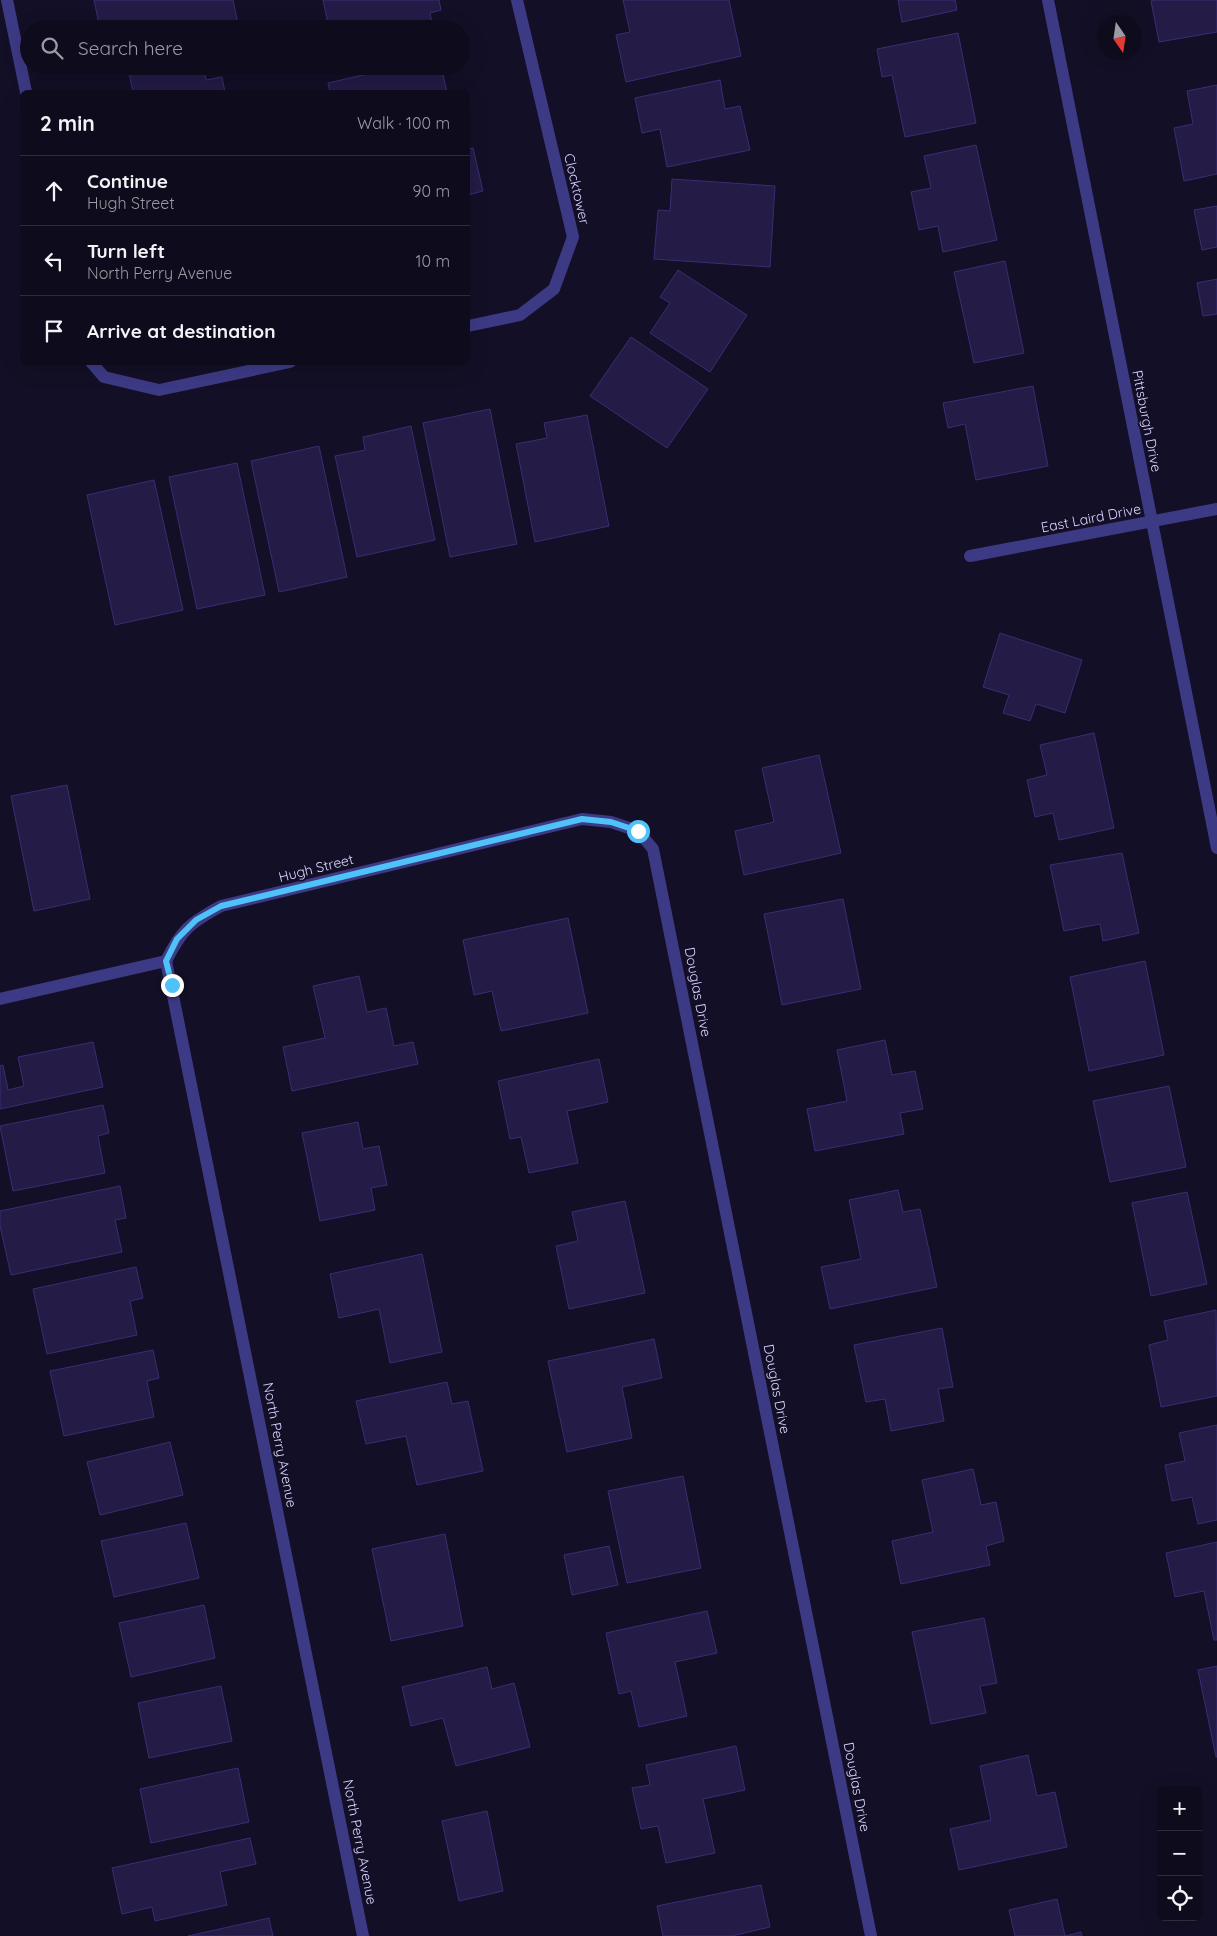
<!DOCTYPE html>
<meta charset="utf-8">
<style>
:root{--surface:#0e0b1c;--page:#1c1929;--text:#f1f3f6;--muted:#9b9ba3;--line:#2e2b3b}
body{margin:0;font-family:Quicksand,sans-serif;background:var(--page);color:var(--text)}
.controls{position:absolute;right:15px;bottom:15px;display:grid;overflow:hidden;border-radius:8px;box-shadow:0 5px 20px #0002}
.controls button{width:45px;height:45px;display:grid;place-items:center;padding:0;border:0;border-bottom:1px solid var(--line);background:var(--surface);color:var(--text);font:25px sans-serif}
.compass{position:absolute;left:1097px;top:15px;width:45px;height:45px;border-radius:50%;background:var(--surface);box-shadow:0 5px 20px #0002;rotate:167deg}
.stop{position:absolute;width:15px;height:15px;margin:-11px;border:4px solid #4fc3f7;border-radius:50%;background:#fff}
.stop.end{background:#4fc3f7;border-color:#fff;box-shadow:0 1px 5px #0008}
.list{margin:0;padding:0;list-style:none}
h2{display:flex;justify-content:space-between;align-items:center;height:65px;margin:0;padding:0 20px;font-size:21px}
h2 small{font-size:16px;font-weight:400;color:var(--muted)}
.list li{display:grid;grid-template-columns:32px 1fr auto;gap:15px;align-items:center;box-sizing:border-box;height:70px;padding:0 20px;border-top:1px solid var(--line)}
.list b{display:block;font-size:19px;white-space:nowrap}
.list p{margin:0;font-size:16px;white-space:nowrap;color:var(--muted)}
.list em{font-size:16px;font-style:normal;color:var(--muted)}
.icon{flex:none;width:28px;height:28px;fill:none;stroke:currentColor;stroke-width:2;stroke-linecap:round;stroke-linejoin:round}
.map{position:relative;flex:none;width:1217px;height:1936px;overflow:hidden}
.search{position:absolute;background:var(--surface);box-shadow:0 5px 20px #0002;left:20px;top:20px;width:450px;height:55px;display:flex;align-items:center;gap:12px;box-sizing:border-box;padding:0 18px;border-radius:28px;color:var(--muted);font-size:19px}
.panel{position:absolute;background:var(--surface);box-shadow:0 5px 20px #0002;left:20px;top:90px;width:450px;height:275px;border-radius:8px}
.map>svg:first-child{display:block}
.building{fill:#241b47;stroke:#3b2d73}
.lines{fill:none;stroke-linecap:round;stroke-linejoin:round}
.minor{stroke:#3d3a85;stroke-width:12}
.route{stroke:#4fc3f7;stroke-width:6}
.labels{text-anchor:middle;stroke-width:4;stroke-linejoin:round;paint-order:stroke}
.street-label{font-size:14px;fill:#d9d4ff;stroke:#130f26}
</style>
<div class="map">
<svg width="1217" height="1936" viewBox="0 0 1217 1936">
<rect width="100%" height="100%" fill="#130f26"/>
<g class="building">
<polygon points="94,0 233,0 239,29 100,29"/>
<polygon points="323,0 439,0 441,10 430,13 433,29 329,29"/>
<polygon points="623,0 729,0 741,56 626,82 616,35 630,32"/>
<polygon points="898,0 955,0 957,10 902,22"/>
<polygon points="1155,0 1217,0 1217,32 1159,42 1151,1"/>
<polygon points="958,33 976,123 905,137 892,75 882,77 877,49"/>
<polygon points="161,66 203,66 206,80 222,77 225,92 133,92 129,73"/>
<polygon points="402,66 441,66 447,92 330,92 328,83"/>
<polygon points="720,80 725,109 740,106 750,150 667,167 660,129 642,133 635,98"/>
<polygon points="1217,85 1217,174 1184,181 1174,128 1193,124 1187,91"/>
<polygon points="976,145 997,240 943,252 938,226 919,230 911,192 931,188 924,156"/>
<polygon points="473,148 483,191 468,195 468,149"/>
<polygon points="672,179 775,186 770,267 654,259 658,210 670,211"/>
<polygon points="1217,206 1217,247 1202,250 1194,210"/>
<polygon points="1005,261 1024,353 974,363 954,272"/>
<polygon points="678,270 747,315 710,372 650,333 670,303 660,297"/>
<polygon points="1217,279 1217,314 1203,316 1197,283"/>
<polygon points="631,337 708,389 667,448 590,396"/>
<polygon points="1033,386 1048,466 976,480 965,424 948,428 943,403"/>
<polygon points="490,409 517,544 450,557 423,423"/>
<polygon points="587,415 609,526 535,542 516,444 547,438 544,423"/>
<polygon points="411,426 435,540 357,557 335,456 365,450 363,437"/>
<polygon points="319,446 347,577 279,592 251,461"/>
<polygon points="237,463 265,595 197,609 169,477"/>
<polygon points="154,480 183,610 115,625 87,495"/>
<polygon points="1000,633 1082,660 1065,713 1036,704 1030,721 1003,713 1009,695 983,687"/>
<polygon points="1094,733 1114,828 1059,840 1053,813 1035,817 1027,780 1047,775 1040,745"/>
<polygon points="819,755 841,853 744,875 735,831 774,822 762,768"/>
<polygon points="67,785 90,899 34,911 11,796"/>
<polygon points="1122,853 1139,933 1103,941 1100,924 1064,931 1050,865"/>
<polygon points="843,899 861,989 782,1005 764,914"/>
<polygon points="568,918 588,1013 501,1031 492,991 474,995 463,940"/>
<polygon points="1145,961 1164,1055 1089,1071 1070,977"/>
<polygon points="359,976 367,1012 386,1008 394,1046 413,1042 418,1064 292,1091 283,1047 325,1038 313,986"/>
<polygon points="885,1040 892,1075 915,1071 923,1109 900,1113 904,1134 815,1151 807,1109 847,1101 837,1050"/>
<polygon points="93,1042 103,1087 0,1109 0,1066 3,1065 8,1090 24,1086 18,1057"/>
<polygon points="599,1059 608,1102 567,1111 578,1163 529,1173 521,1137 510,1139 498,1081"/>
<polygon points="1169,1086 1186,1167 1110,1182 1093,1101"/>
<polygon points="103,1105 109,1133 98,1136 105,1173 13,1191 0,1126"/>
<polygon points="358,1122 363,1149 379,1146 387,1185 371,1188 375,1210 320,1221 302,1133"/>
<polygon points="120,1186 126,1218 115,1220 122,1252 11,1275 0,1226 0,1211"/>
<polygon points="898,1190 903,1212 920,1209 937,1287 830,1309 821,1267 861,1259 849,1200"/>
<polygon points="1187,1192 1207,1284 1151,1296 1132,1203"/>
<polygon points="625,1201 645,1293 569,1309 556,1246 578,1241 572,1212"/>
<polygon points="422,1254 442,1352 390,1363 379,1309 339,1318 330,1274"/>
<polygon points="136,1267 143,1298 130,1301 137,1335 47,1354 33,1289"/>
<polygon points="1216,1310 1217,1396 1161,1407 1149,1345 1168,1340 1164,1321"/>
<polygon points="942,1328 953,1387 938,1389 944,1421 891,1431 885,1399 866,1402 854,1345"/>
<polygon points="654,1339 662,1378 622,1387 632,1438 567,1452 548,1361"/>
<polygon points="153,1350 159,1378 147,1381 154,1417 64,1436 50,1371"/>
<polygon points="447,1382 452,1404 468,1401 483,1471 417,1485 406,1436 366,1444 356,1401"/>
<polygon points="1217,1425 1217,1520 1198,1524 1192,1497 1172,1501 1165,1465 1185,1461 1179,1433"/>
<polygon points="170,1442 183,1495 100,1515 87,1462"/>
<polygon points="973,1469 981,1505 996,1502 1004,1541 986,1546 990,1565 901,1584 892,1541 933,1532 922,1480"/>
<polygon points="683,1476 701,1568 627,1583 608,1491"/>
<polygon points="186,1523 199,1578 114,1597 101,1541"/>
<polygon points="445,1534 463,1626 391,1641 372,1549"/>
<polygon points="1217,1542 1217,1640 1214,1640 1204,1591 1175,1597 1166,1553"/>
<polygon points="609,1546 618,1585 572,1595 564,1555"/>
<polygon points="204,1605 215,1658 131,1677 119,1623"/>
<polygon points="707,1611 717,1653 675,1662 687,1716 639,1727 631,1691 619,1694 606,1633"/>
<polygon points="984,1618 997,1683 980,1686 986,1713 931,1724 912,1632"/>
<polygon points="1217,1666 1217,1757 1216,1757 1198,1670"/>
<polygon points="487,1667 492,1689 514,1683 530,1747 456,1766 443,1718 411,1726 402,1687"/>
<polygon points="221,1686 232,1741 149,1758 138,1703"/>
<polygon points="736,1746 745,1790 703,1799 715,1853 666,1863 658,1826 641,1829 632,1788 650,1785 646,1765"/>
<polygon points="1028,1755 1037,1796 1055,1792 1067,1847 959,1870 950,1829 991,1820 980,1766"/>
<polygon points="238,1768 249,1822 151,1843 140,1789"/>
<polygon points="487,1811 503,1891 459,1901 442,1821"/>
<polygon points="250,1838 256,1864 220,1872 227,1905 155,1921 152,1907 122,1914 112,1868"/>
<polygon points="761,1885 770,1927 732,1936 663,1936 657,1906"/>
<polygon points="1057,1899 1065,1936 1081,1932 1082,1936 1015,1936 1009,1910"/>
<polygon points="269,1918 273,1936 188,1936"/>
</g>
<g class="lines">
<g class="minor">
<polyline points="7,0 26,92"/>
<polyline points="1048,0 1217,848"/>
<polyline points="468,326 520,315 554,289 573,237 517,0"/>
<polyline points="91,362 104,377 159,390 290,362"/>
<polyline points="970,556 1217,509"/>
<polyline points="166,961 363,1936"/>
<path d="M0,999L166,961C182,929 190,923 221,906L582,819L611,822L638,831L653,849L871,1936"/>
</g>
</g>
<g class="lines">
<polyline class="route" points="172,985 166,961 177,939 196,920 221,906 582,819 611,822 638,831"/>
</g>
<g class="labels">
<g class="street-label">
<text transform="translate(577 189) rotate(77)" y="5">Clocktower</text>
<text transform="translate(1147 421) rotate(79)" y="5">Pittsburgh Drive</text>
<text transform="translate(1091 518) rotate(-11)" y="5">East Laird Drive</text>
<text transform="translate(316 868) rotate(-14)" y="5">Hugh Street</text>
<text transform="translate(698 992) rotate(79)" y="5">Douglas Drive</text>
<text transform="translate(777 1389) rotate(79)" y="5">Douglas Drive</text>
<text transform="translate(280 1445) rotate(79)" y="5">North Perry Avenue</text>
<text transform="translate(857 1787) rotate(79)" y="5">Douglas Drive</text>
<text transform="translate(360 1842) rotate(79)" y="5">North Perry Avenue</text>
</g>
</g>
</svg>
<div class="controls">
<button>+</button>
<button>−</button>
<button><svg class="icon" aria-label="locate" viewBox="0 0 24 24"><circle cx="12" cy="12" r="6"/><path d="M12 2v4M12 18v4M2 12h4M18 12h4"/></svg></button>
</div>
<svg class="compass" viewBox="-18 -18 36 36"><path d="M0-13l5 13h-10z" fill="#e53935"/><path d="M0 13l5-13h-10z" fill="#9b9ba3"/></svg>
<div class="stop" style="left:638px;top:831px"></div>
<div class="stop end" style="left:172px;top:985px"></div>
<div class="search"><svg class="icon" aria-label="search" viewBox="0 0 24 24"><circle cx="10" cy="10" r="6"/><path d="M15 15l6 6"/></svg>Search here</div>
<section class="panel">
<h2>2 min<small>Walk · 100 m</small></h2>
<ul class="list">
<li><svg class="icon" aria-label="ahead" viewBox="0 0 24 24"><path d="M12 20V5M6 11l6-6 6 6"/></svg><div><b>Continue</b><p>Hugh Street</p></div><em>90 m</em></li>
<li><svg class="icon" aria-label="left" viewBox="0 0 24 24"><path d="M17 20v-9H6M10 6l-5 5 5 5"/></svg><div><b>Turn left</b><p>North Perry Avenue</p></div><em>10 m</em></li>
<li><svg class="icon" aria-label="arrive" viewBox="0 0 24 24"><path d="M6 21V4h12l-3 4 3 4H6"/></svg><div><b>Arrive at destination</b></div></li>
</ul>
</section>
</div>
